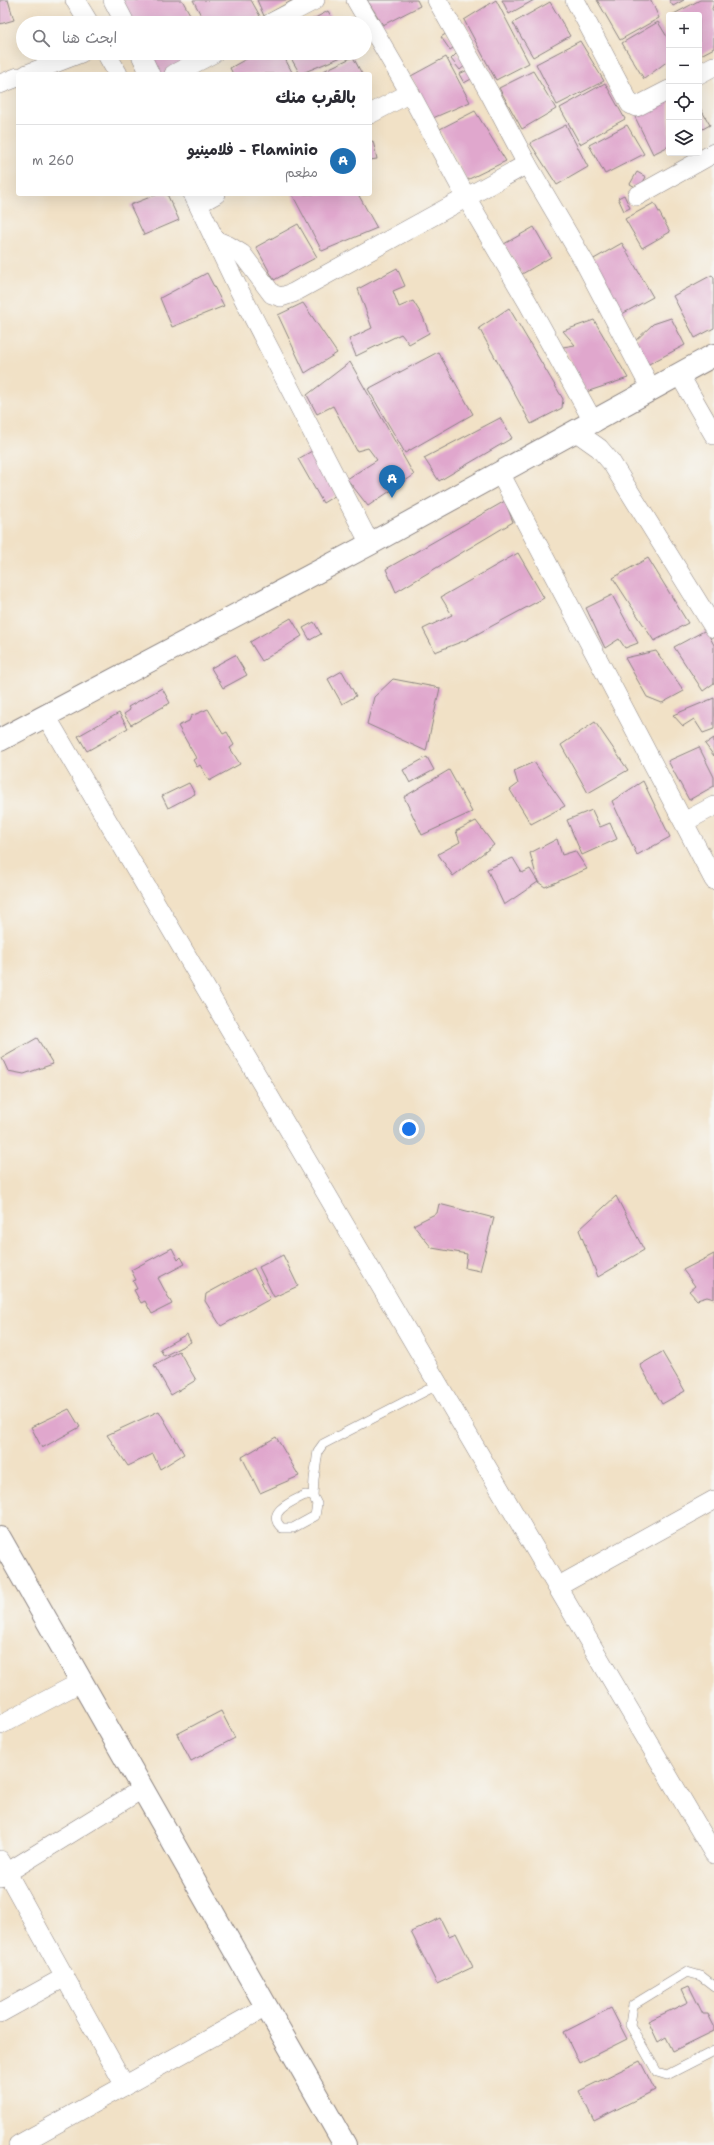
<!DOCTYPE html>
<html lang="ar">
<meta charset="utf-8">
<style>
:root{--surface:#fff;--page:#f7f7f7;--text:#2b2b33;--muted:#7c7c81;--line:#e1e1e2;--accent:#1f6fb2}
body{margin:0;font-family:"Shantell Sans","Playpen Sans Arabic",sans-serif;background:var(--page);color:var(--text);direction:rtl}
.controls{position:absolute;right:12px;top:12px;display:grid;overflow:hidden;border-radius:4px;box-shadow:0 4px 16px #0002}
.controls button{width:36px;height:36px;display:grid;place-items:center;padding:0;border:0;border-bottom:1px solid var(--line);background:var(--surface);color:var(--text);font:20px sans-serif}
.you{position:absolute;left:409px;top:1129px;width:14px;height:14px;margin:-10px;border:3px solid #fff;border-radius:50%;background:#1a73e8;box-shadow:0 0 0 6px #1a73e833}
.badge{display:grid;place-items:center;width:26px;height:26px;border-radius:50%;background:var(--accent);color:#fff;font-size:13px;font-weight:700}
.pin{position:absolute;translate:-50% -33px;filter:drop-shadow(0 1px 2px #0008)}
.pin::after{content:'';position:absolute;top:21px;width:14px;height:12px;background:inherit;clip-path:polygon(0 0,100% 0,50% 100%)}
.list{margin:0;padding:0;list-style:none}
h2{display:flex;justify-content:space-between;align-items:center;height:52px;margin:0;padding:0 16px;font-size:17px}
h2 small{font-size:13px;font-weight:400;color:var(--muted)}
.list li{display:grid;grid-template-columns:26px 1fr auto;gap:12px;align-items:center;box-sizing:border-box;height:72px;padding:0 16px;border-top:1px solid var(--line)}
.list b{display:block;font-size:15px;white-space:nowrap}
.list p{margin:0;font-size:13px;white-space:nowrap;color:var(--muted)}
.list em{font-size:13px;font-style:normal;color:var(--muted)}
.icon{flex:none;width:22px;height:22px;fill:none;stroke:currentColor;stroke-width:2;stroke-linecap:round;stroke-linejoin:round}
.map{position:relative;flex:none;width:714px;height:2145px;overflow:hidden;direction:ltr}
.search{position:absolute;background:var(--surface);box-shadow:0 4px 16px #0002;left:16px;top:16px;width:356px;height:44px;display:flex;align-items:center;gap:10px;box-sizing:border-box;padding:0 14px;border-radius:22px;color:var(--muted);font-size:15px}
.panel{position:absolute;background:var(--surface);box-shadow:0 4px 16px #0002;left:16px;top:72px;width:356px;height:124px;border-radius:4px;direction:rtl}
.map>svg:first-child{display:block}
.building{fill:#e0a7cd}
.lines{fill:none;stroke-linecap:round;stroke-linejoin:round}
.service-casing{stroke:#8a8280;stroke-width:10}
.minor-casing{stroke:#8a8280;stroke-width:20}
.tertiary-casing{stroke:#8a8280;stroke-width:24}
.service{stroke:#fff;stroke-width:9}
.minor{stroke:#fff;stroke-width:19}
.tertiary{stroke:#fff;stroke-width:22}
</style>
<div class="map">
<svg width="714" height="2145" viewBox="0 0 714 2145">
<rect width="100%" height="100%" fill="#f6f6f2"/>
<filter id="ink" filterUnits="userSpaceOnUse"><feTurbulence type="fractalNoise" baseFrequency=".025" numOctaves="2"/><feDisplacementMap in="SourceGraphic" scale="8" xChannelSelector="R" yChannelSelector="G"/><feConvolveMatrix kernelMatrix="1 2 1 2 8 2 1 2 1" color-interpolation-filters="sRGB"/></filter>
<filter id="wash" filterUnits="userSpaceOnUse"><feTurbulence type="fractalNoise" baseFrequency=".012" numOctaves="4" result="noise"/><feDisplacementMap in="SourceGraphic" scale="16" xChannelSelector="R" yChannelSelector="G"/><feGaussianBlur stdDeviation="0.9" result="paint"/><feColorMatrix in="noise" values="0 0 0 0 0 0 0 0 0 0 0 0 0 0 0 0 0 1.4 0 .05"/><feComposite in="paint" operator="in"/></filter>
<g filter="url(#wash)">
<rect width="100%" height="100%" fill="#f1e1c6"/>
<g id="blocks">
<g class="building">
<polygon points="0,0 8,0 14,20 0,24"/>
<polygon points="122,0 182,0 195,23 133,23"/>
<polygon points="193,0 251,0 260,16 248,23 205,23"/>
<polygon points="257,0 293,0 264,16"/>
<polygon points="367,0 417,0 420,6 383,25"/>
<polygon points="496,0 529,63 496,80 464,20"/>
<polygon points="502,0 534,0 509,14"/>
<polygon points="597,0 651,0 659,18 620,40"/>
<polygon points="669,0 684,0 673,6"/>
<polygon points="700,0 712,0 714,3 712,9 714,12 714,48 699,56 699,15 672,15"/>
<polygon points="550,2 570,36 533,57 513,23"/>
<polygon points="328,11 335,23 306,23"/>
<polygon points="658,22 669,40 669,60 644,79 622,43"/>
<polygon points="447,33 456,46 450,50 441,37"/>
<polygon points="580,41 604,81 557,105 536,64"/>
<polygon points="149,53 201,53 165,74 159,74"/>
<polygon points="257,53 282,53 293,74 233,74 230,68"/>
<polygon points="288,53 351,53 300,74"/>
<polygon points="457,53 467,64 460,70 451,59"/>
<polygon points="353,57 362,74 317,74"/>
<polygon points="446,57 470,102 433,118 411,76"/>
<polygon points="468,70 473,78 464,83 459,74"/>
<polygon points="533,71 556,109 522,129 499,88"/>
<polygon points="605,83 625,119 580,144 560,108"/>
<polygon points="669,98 669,146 653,154 635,117"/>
<polygon points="699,106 710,125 699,131"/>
<polygon points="475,111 506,161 467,180 440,129"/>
<polygon points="566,125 588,167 557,185 530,143"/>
<polygon points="627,125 644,154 605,174 589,145"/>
<polygon points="373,141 377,159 370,160 370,142"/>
<polygon points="637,172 646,177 639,189 630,184"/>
<polygon points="158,194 167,194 179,220 144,235 130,205"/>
<polygon points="292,194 358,194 377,228 322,251"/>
<polygon points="624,195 630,208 624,211 618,198"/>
<polygon points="654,203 670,232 642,248 625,219"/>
<polygon points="298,224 317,257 274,280 256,247"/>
<polygon points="534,227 551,257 522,274 504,244"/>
<polygon points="622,243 653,297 622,314 592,260"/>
<polygon points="397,268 405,286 393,291 399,307 413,301 423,317 429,333 409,344 401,334 356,356 349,339 372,328 358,289"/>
<polygon points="207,273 224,306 172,327 160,298"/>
<polygon points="712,275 714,278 714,328 695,338 673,296"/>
<polygon points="303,303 337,353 305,373 278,315"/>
<polygon points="509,308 563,399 562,408 531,424 479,328"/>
<polygon points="671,318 685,345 645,366 632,344 653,324"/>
<polygon points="594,320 628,378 586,392 563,347 575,345 563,331"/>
<polygon points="438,352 473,414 405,453 368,389"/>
<polygon points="350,362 414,475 368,506 347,479 377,460 368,448 357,451 333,406 317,414 307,395"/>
<polygon points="500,418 512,438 439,481 424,458"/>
<polygon points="319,447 336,495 323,503 298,459"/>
<polygon points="505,501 513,522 396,592 386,569"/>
<polygon points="518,553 544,598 466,640 435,652 423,629 452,615 441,597"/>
<polygon points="648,558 688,623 654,641 613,578"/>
<polygon points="612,595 638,643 625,648 619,639 605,648 586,608"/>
<polygon points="291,618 302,636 262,661 250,642"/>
<polygon points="314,622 321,634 310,640 303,628"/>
<polygon points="706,630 714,645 714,683 703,691 674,647"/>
<polygon points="656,651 684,691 662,703 647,697 625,658"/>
<polygon points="235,655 247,675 223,688 211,668"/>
<polygon points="342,671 356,696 342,704 328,679"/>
<polygon points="393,679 440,688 426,751 367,724 374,697"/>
<polygon points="162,688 170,703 131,725 124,714 130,710 128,707"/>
<polygon points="714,698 714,729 703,733 694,719 683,726 673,715"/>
<polygon points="208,709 223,734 227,732 234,745 230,748 240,764 209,781 200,765 197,767 193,760 196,758 178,726 189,721 191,716"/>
<polygon points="119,713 128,728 87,751 78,736"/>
<polygon points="595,722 628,770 588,793 561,745"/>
<polygon points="714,738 714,756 705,744"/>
<polygon points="699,747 714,777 714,786 689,800 668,761"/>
<polygon points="427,757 434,770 410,783 403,770"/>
<polygon points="534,762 565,806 531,824 510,790 518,784 514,771"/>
<polygon points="449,770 472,812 422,835 404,797"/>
<polygon points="643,781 670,837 637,855 612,801"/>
<polygon points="189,783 195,794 168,808 162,796"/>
<polygon points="592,810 600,827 610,823 617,839 582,855 567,820"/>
<polygon points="476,821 494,845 453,876 438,854 460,842 456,831"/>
<polygon points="557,839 562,855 575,851 587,869 545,887 538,882 530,853"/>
<polygon points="513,858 522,873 530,869 538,882 504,905 487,869"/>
<polygon points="37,1038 53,1064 24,1074 8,1071 2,1058"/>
<polygon points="616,1196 644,1250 598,1277 579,1230"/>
<polygon points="439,1204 494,1218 480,1271 465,1268 467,1254 432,1248 413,1225 437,1213"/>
<polygon points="172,1248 178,1260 181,1257 185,1264 158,1278 172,1304 152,1314 145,1301 141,1303 134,1290 137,1289 133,1281 136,1280 131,1270"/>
<polygon points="714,1254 714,1299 707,1297 697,1300 689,1291 695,1286 683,1270"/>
<polygon points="283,1255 298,1286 274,1297 259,1267"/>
<polygon points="254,1268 270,1299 221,1326 205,1301 206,1294"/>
<polygon points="187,1334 191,1342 164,1356 160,1349"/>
<polygon points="179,1351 196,1380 171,1395 154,1365"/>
<polygon points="662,1352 685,1391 662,1404 640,1365"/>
<polygon points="69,1409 80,1427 42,1448 31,1427"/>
<polygon points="159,1411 184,1454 160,1469 153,1454 128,1466 107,1435"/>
<polygon points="276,1437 299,1476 260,1493 242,1457"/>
<polygon points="221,1711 235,1738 191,1761 177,1734"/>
<polygon points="440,1918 449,1936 456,1933 473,1967 437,1984 411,1932"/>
<polygon points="689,1986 703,2014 708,2014 714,2026 714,2031 673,2051 666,2037 658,2042 648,2021 688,2002 682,1989"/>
<polygon points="611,2008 627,2039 579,2063 564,2032"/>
<polygon points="640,2061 655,2090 594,2121 579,2091"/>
</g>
</g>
</g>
<g filter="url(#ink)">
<use href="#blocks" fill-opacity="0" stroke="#8a8280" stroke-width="1"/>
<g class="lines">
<defs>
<g id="service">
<path d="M313,1496L305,1495C293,1501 264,1512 282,1528H293L315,1516L317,1504L313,1496L314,1479L318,1451L323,1444L439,1384"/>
<polyline points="714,1986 701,1976 687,1972 633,2005 630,2025 657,2072 667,2075 714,2051"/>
</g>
<g id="minor">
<polyline points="75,0 89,23"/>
<polyline points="113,0 125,23"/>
<polyline points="356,0 410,93 466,197 528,303 594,423"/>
<polyline points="437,0 489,92 527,164 585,263 651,389"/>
<polyline points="575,0 630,104 636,107 669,90"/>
<polyline points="271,23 315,0"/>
<polyline points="106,53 118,74"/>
<polyline points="140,53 150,74"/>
<polyline points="27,74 81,53"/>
<polyline points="174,74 214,53"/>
<polyline points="699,74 714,66"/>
<polyline points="0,84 18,77"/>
<polyline points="370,114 410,93"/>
<polyline points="193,194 237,286 370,544"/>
<polyline points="637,196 714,153"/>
<polyline points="198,204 216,194"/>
<polyline points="215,240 229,246 242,254 272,294 281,297 293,293 527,164"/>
<polyline points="679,374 714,435"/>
<polyline points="575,431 599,448 611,462 714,628"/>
<polyline points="500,473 714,880"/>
<polyline points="46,716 714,1854"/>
<polyline points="684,822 714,806"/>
<polyline points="557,1587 714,1500"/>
<polyline points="0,1725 81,1682"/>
<polyline points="0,1860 125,2086"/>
<polyline points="0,1877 142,1789"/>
<polyline points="0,2013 65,1977"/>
<polyline points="18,2145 266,2007"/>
</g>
<g id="tertiary">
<polyline points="0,740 370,544 714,355"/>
<polyline points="0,1538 345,2145"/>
</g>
</defs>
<use href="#service" class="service-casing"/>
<use href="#minor" class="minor-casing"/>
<use href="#tertiary" class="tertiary-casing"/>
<use href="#service" class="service"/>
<use href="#minor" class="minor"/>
<use href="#tertiary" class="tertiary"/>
</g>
</g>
</svg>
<div class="controls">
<button>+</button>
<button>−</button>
<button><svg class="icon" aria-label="locate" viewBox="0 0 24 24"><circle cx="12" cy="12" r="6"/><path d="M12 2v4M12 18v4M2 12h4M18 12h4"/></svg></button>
<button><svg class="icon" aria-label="layers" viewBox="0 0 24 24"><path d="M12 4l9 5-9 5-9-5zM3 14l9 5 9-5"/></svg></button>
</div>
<div class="you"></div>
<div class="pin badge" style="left:392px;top:498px">A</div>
<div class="search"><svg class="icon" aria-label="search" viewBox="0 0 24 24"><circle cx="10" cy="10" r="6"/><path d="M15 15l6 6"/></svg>ابحث هنا</div>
<section class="panel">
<h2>بالقرب منك<small></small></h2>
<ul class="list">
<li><span class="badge">A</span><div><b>Flaminio - فلامينيو</b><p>مطعم</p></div><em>260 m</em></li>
</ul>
</section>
</div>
